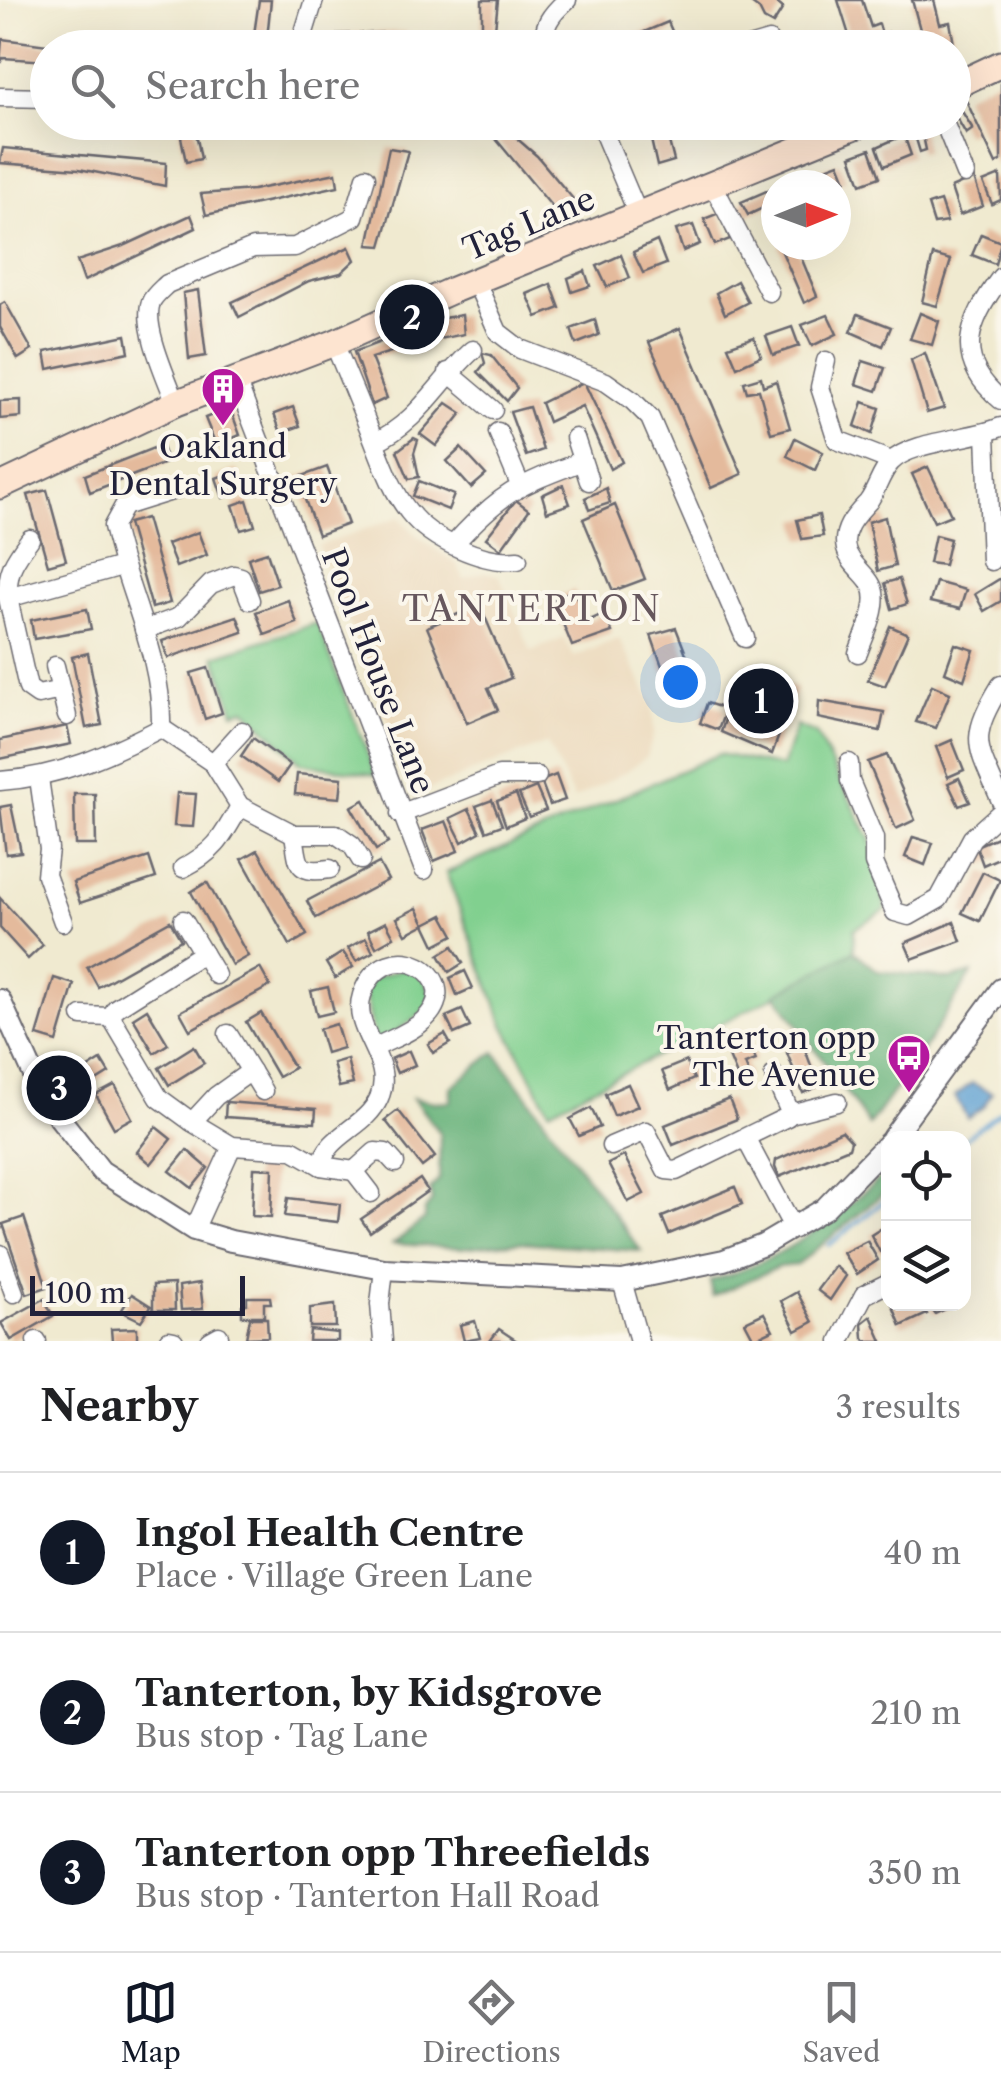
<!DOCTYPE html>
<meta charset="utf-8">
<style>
:root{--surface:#fff;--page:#f2f2f2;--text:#202124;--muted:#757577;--line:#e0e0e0;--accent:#111827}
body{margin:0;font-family:"Libre Caslon Text",serif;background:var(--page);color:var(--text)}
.controls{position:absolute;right:30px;bottom:30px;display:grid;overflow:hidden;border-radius:20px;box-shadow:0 10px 40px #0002}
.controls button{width:90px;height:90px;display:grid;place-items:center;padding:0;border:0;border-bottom:2px solid var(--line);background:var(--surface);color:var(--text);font:50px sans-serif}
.compass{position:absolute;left:761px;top:170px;width:90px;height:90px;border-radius:50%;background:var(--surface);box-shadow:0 10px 40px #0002;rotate:89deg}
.scale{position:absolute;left:30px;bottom:25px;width:215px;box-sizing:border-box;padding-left:10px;border:5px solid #22223b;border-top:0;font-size:28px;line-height:35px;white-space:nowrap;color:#22223b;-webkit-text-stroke:8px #fbf7ec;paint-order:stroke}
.you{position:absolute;left:680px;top:682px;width:35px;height:35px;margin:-25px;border:8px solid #fff;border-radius:50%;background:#1a73e8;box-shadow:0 0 0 15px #1a73e833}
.badge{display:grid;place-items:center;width:65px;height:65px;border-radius:50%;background:var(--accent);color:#fff;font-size:32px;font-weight:700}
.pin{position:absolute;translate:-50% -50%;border:5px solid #fff;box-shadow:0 2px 10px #0006}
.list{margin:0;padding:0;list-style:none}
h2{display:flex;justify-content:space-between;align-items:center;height:130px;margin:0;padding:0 40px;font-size:42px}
h2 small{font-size:32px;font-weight:400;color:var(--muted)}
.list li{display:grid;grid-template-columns:65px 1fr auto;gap:30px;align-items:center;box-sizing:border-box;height:160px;padding:0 40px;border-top:2px solid var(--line)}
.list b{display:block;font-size:38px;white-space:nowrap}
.list p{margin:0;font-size:32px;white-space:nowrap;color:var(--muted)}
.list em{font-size:32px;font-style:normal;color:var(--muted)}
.icon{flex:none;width:55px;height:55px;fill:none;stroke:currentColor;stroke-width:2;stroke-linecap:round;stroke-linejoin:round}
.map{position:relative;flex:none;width:1001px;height:1341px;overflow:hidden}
.search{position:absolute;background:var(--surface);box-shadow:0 10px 40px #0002;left:30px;right:30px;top:30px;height:110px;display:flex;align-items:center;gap:25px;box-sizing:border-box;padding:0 35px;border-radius:55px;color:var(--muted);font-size:38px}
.sheet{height:610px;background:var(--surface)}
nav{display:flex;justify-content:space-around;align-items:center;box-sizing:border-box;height:140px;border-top:2px solid var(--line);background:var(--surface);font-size:28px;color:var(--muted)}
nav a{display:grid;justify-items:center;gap:5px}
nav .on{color:var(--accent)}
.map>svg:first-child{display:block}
.built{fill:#ebd8ba}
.green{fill:#81d08f;stroke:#527965;stroke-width:2.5}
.forest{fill:#68b27a;stroke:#456a5a;stroke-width:2.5}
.water{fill:#5ea0d2;stroke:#406186;stroke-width:2.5}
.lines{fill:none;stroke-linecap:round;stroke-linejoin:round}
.stream{stroke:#5ea0d2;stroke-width:4}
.building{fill:#e4ba9c}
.minor-casing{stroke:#6a686f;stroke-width:21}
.tertiary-casing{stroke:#6a686f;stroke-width:24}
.secondary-casing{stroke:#6a686f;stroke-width:29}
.minor{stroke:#fff;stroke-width:18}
.tertiary{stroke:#fff;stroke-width:20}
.secondary{stroke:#fde4d0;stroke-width:25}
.labels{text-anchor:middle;stroke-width:8;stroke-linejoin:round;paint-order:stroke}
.street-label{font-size:32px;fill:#22223b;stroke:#fbf7ec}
.poi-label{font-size:32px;fill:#22223b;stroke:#fbf7ec}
.neighbourhood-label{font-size:35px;letter-spacing:2.5px;fill:#66575d;stroke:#fbf7ec}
</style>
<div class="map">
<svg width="1001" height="1341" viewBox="0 0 1001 1341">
<rect width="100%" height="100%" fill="#fbf7ec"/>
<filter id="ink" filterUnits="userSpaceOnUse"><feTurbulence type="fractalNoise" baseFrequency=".01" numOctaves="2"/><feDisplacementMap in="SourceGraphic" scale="20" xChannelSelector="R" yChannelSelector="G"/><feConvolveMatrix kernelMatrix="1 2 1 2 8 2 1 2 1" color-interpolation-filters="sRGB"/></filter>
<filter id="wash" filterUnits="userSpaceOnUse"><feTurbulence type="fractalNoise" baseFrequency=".0048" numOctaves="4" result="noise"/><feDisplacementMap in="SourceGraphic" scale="40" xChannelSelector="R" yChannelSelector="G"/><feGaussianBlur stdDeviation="2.25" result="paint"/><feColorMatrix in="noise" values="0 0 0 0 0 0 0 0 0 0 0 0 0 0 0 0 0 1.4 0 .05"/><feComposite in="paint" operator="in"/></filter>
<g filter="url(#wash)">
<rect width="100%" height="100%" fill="#f0ead0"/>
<polygon class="built" points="399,517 418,537 457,564 464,579 484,572 499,575 531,651 564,638 574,657 619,638 652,703 654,733 647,756 627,771 574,799 547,743 417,794 318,546"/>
<g class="green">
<polygon points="317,623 376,775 301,763 245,709 234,712 215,656"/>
<polygon points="796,726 816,734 871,840 886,910 854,929 854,951 771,998 549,1110 504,1025 446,873 719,754 782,767"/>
<polygon points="418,963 435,1003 376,1047 364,990 371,979"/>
</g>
<g class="forest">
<polygon points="854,951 878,971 950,979 972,973 922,1052 869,1125 776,994"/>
<polygon points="495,1052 641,1251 519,1242 461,1248 393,1244 425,1219 425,1210 432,1201 430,1189 439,1180 440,1134 413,1098 435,1102 451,1101 451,1087"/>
<path d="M881,1178L888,1179V1190L797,1265L778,1267L713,1296L710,1281C784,1259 823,1227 881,1178Z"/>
</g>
<polygon class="water" points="972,1083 992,1093 983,1107 967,1118 955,1096"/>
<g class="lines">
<g class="stream">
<polyline points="964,1139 1001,1111"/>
<polyline points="829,1245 888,1198"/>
</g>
</g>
<g id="blocks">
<g class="building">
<polygon points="259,0 271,0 266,48 252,48"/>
<polygon points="482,0 498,0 495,29 502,48 482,48"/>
<polygon points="747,0 773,0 783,8 773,24 764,19 759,9"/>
<polygon points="838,0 862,0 871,27 879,24 882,34 888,32 891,42 882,45 882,48 853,48"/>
<polygon points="912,0 934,0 940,24 950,22 954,44 948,48 925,48"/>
<polygon points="668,22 672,31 648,48 606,48"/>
<polygon points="405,32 405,48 339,48 338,34"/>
<polygon points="2,39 48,45 48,61 3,58 0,63"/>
<polygon points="1001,77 1001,161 996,164 964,96"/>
<polygon points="961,110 973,129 966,134 955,115"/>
<polygon points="178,122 194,122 201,159 186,162"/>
<polygon points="647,122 664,122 674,161 657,166"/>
<polygon points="921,126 926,150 920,152 913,129"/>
<polygon points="506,129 537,156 574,200 558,214 495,138"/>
<polygon points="904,135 911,155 884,166 877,147"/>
<polygon points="3,148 166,163 165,186 79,169 0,163"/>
<polygon points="389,148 408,151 381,246 368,245"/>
<polygon points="870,149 880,177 861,184 851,156"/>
<polygon points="839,163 846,180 831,185 810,185 807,175"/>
<polygon points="336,173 338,186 206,215 201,194 253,190"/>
<polygon points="1000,175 1001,200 992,204 983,182"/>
<polygon points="974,178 983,206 960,215 951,188"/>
<polygon points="776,187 776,202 748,215 741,202"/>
<polygon points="940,201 947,222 934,224 928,205"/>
<polygon points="719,213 730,239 715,245 704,219"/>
<polygon points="191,215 196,228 84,281 77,261 126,245"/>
<polygon points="693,225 700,244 683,251 676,230"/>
<polygon points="981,234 1001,242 995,264 972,255"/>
<polygon points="657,241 666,264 643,273 633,252"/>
<polygon points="779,245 796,245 817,296 804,303"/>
<polygon points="349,247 355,260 341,273 309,281 239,317 232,302"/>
<polygon points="621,255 630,278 607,287 597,266"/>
<polygon points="933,255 951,260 937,306 922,302"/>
<polygon points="585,271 590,286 572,292 568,278"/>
<polygon points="737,281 748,302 725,314 716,293"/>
<polygon points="551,284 560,308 537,317 527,294"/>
<polygon points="198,290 206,356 189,359 183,293"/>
<polygon points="5,302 32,350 18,359 0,327 0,305"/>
<polygon points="920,313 939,321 932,345 910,339"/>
<polygon points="858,314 891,327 883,346 851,332"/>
<polygon points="462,315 464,334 415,344 413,323"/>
<polygon points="828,315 837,334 812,346 802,325"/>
<polygon points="595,320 599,335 576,344 571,329"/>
<polygon points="792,327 799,346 773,355 766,336"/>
<polygon points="680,328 742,474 711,488 649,342"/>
<polygon points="126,335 129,352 48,369 45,352"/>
<polygon points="396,336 401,349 371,358 387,398 372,405 354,352"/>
<polygon points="754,337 761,356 737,367 728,346"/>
<polygon points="482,353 491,355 517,388 507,401 478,372 485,363"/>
<polygon points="925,353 944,408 927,413 911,360"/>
<polygon points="863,361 885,368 877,391 856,384"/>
<polygon points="761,377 763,386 776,381 790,428 771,433 759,390 747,392 744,382"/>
<polygon points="584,382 622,462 610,469 582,406 548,422 541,403"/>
<polygon points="21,400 21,417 0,419 0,401"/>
<polygon points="863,402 880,408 872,434 855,426"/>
<polygon points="447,403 462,413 436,446 420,434"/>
<polygon points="293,407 300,426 281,433 274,414"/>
<polygon points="529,407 543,450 526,456 510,412"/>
<polygon points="230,408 240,435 216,445 205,418"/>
<polygon points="414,438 418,440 414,453 419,477 409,479 397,451"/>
<polygon points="795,438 823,452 815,470 787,456"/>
<polygon points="161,445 168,462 90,492 85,475"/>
<polygon points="461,448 486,475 471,488 447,461"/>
<polygon points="327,467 348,524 318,535 297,478"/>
<polygon points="928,467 951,515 934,522 912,474"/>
<polygon points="237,470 245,490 223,498 216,478"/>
<polygon points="419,481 454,495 448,510 413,496"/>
<polygon points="563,485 570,504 547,512 542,495"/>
<polygon points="606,488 610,503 589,510 585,498"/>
<polygon points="47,490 66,560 48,565 28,495"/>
<polygon points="247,500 255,526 241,530 233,505"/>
<polygon points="516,500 529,510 501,549 486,538"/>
<polygon points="615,505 645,579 613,591 583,519"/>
<polygon points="819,515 823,536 802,539 797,520"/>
<polygon points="885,517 895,566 878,571 868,522"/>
<polygon points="146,518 170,603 152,608 128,523"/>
<polygon points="198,532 207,555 176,567 167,544"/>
<polygon points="935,535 950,539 944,565 929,563"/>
<polygon points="267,552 278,585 259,591 248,558"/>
<polygon points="1001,578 1001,601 984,611 975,594"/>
<polygon points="899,579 907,604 892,609 885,583"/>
<polygon points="936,582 966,590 960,609 930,602"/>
<polygon points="574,590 586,622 605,613 612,632 572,646 553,599"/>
<polygon points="288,600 297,623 265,635 256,612"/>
<polygon points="480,605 511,678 488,688 498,710 467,723 427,627"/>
<polygon points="87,609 91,629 34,639 31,620"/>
<polygon points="237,616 243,632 168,658 162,641"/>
<polygon points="890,626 908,634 885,686 868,680"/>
<polygon points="676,628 695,677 669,686 651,635"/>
<polygon points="955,644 974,650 964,680 945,672"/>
<polygon points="88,653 102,725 86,728 72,657"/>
<polygon points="208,668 222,713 205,719 191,673"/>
<polygon points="741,671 796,689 772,754 721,732"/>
<polygon points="932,685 950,693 936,728 916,722"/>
<polygon points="819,701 884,712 880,731 818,718"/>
<polygon points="707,703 726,709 718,730 700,723"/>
<polygon points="67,726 71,744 0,759 0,740"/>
<polygon points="253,738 290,765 278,782 241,756"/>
<polygon points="952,740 964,770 948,777 936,747"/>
<polygon points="887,755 915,820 896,829 868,762"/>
<polygon points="297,774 342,778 340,798 295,794"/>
<polygon points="556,775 565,800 550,805 541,781"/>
<polygon points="959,778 970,802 959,806 948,783"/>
<polygon points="536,787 546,810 529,817 519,794"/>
<polygon points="177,793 196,794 193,827 174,826"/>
<polygon points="74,794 95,794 96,845 75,845"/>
<polygon points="516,794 525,818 506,826 497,801"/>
<polygon points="364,800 388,843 376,850 351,807"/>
<polygon points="492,800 502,825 486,831 476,806"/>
<polygon points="11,805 21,852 6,854 0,807"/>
<polygon points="469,809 480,832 462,842 450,818"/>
<polygon points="446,821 458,851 434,861 422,830"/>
<polygon points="913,837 933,843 925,865 905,857"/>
<polygon points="997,837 1001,857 983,865 976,846"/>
<polygon points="258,850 307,935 290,945 242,859"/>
<polygon points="149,857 156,878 80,903 73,882"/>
<polygon points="379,863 388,880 316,918 307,901"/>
<polygon points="983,872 1000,880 980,921 962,913"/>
<polygon points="207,882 248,956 232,965 191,892"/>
<polygon points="0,898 43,945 28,959 0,928"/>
<polygon points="417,908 425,924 406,934 397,918"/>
<polygon points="443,915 454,935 435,945 425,924"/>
<polygon points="170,921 181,940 98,987 87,967"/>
<polygon points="386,922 394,937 376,947 368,931"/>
<polygon points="954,922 961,941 912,959 905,943"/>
<polygon points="366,938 373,952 356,961 348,948"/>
<polygon points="453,946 463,963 449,972 439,955"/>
<polygon points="343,952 353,967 335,978 326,963"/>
<polygon points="260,968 270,986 190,1030 180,1012"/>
<polygon points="465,971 473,988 457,995 450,978"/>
<polygon points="54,978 74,984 57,1042 37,1036"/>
<polygon points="328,987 334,1012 317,1016 311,991"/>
<polygon points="147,1009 168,1044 154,1053 133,1018"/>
<polygon points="462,1010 470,1027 454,1034 446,1017"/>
<polygon points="261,1013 294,1068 278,1077 246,1022"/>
<polygon points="336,1024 343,1048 326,1053 319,1029"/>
<polygon points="445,1034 450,1043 433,1053 428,1044"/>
<polygon points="750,1045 756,1060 745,1064 749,1074 738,1078 728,1054"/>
<polygon points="194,1046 204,1063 169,1085 159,1068"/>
<polygon points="804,1047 819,1086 803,1093 787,1053"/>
<polygon points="409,1051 415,1065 397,1073 391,1059"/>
<polygon points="347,1059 353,1084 339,1087 333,1063"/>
<polygon points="101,1060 109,1073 77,1093 69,1080"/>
<polygon points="686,1061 694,1079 670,1090 662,1071"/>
<polygon points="628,1084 638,1106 614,1116 605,1094"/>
<polygon points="115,1085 132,1118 114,1128 96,1095"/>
<polygon points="729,1099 737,1119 673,1145 665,1125"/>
<polygon points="226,1102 316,1109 315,1123 225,1117"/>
<polygon points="591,1108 600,1127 579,1136 570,1119"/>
<polygon points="398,1110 435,1157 422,1167 385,1120"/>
<polygon points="156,1127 171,1139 151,1164 137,1152"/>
<polygon points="842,1131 851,1141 849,1148 779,1177 775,1167 776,1160"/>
<polygon points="187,1150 208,1168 192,1188 170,1171"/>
<polygon points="624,1156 644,1194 628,1202 608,1164"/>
<polygon points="254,1168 273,1169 271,1217 252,1216"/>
<polygon points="420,1179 428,1191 370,1232 361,1219"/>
<polygon points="735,1187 742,1204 669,1234 662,1217"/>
<polygon points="288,1198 340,1204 338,1222 285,1216"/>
<polygon points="24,1217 47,1287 27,1294 3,1224"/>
<polygon points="888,1224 888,1248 880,1252 871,1235"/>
<polygon points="867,1241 878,1260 857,1274 843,1253"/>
<polygon points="835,1266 846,1276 830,1300 817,1290"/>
<polygon points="200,1283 203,1309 181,1310 179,1286"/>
<polygon points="174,1284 175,1310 153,1310 153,1285"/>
<polygon points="797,1292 813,1322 796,1331 781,1301"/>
<polygon points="132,1294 151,1306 141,1321 121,1311"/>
<polygon points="247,1297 270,1297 271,1303 264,1303 264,1316 242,1316 242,1305 247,1304"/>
<polygon points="44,1299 53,1316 11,1340 1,1323"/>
<polygon points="892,1304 921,1304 927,1314 901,1326"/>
<polygon points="928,1304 957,1304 935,1314"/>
<polygon points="335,1305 336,1327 310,1327 310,1308"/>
<polygon points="764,1313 773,1330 754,1339 745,1322"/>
<polygon points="871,1316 882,1341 867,1341 863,1338 862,1323"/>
<polygon points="250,1318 267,1318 268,1337 246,1338"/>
<polygon points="475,1321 480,1338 464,1341 460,1325"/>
<polygon points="137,1328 137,1341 112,1341 111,1329"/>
<polygon points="499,1329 517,1341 490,1341"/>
<polygon points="310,1330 338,1333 338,1341 309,1341"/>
</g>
</g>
</g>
<g filter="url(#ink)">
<use href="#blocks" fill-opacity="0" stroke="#6a686f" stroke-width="2.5"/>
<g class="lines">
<defs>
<g id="minor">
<polyline points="303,48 301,42 314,0"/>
<path d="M543,48C543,25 550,15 567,0"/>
<polyline points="745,48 769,41"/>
<polyline points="0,97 48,98"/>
<polyline points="97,122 122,129 145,122"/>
<polyline points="599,122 638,214"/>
<polyline points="944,122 965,174"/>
<polyline points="713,185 769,292"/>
<path d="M1001,277C968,322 952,359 1001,400"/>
<polyline points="476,282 498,332 520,349 606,382 633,401 650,418 745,638"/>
<path d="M334,343C347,374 360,405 372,436C382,461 392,491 409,512C431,540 483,564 518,560"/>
<polyline points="826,361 820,387 837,440 891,461"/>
<polyline points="448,372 493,410"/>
<polyline points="236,380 424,870"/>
<path d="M176,403C167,379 142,326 151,302C154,295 162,289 167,284L253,248L295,247L354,217L366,177"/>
<polyline points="498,432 520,485"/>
<polyline points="986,434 991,561"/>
<polyline points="575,438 589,481"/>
<path d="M375,442C420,421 437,382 473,350"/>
<path d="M454,544C500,493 517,486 580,462"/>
<path d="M8,598C6,571 15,559 30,539"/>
<polyline points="144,630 179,617 211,584 234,575 241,577 250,600"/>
<path d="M858,653C864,635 881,605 872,586C866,573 850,565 846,549C841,529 856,515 868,502C877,490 881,472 891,462C911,441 973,439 1001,427"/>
<polyline points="55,666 67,716"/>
<path d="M1001,685C967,741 977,745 1001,801"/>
<polyline points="61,690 38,695 28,688 8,598 122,566"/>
<polyline points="161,728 213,763 240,806 294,834 336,834 352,845 361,860"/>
<polyline points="213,763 242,731"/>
<polyline points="849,763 850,781 874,838 874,863 895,912 909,916 939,899 972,838 1001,812"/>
<polyline points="39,778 49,849 46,875 63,922"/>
<path d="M0,781C60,777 108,755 161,728C163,656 128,595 113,526L124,506L175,490"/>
<polyline points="400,814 499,776 537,776"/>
<path d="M294,834C299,864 295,874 330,869"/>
<path d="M183,868C216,851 222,838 240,806"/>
<polyline points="183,920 216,975"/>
<polyline points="203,953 116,1008 111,1017 159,1098 192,1122 232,1146 293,1150 321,1166 354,1171 375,1152 386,1153 395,1163"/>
<polyline points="82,1016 111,1017"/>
<polyline points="228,1034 263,1091"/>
<polyline points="790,1114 837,1102"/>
<polyline points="192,1122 216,1096 251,1071"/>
<polyline points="746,1139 794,1229"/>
<polyline points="611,1146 646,1131 666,1170 676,1171 787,1117 789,1110 774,1075"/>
<path d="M321,1166C327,1134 366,1128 379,1098C396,1060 350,1031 362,995C385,928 471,977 423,1021C410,1033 391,1039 376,1047"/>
<polyline points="354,1171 371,1193"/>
<polyline points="194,1230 232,1146"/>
<polyline points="0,1254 14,1293"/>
<polyline points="622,1281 639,1341"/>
<polyline points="169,1340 174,1341"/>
<polyline points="36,1341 37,1341"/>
<polyline points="210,1341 219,1336"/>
<polyline points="383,1341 380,1304 384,1269"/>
<polyline points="840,1341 864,1295 888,1283"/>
</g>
<g id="tertiary">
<polyline points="0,1000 37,1082 58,1116 101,1171 194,1230 231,1241 384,1269 622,1281 724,1260 763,1245 824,1209 888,1143"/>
<polyline points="892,1138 1001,989"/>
</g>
<g id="secondary">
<polyline points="954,86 1001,64"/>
<polyline points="0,486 176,403 334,343 453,290 865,122"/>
</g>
</defs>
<use href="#minor" class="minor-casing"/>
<use href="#tertiary" class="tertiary-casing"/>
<use href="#secondary" class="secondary-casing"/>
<use href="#minor" class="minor"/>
<use href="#tertiary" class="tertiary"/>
<use href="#secondary" class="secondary"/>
</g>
</g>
<defs>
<symbol id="building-pin" viewBox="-11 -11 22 30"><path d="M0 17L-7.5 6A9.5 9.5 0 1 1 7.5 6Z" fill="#b5179e" stroke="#fbf7ec"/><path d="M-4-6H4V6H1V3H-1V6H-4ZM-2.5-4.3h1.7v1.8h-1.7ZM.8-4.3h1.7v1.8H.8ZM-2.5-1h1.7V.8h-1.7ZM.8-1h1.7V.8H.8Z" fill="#fff"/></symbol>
<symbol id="bus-pin" viewBox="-11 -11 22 30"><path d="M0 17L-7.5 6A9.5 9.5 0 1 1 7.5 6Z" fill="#b5179e" stroke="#fbf7ec"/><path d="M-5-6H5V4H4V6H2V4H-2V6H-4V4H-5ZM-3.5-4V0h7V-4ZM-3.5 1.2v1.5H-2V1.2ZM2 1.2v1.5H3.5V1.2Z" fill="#fff"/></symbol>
</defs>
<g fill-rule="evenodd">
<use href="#building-pin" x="198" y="364" width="50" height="68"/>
<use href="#bus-pin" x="884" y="1031" width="50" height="68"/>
</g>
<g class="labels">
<g class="street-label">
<text transform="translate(529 224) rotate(-23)" y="11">Tag Lane</text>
<text transform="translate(378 671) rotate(69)" y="11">Pool House Lane</text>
</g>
<g class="poi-label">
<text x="223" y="458">Oakland<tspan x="223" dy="37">Dental Surgery</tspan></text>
<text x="876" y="1049" text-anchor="end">Tanterton opp<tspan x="876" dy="37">The Avenue</tspan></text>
</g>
<g class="neighbourhood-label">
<text x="532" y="621">TANTERTON</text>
</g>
</g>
</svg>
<div class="controls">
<button><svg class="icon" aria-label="locate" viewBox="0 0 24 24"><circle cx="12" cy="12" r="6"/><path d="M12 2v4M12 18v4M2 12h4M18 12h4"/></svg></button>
<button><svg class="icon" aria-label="layers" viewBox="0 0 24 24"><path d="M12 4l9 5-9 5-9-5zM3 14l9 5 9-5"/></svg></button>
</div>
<svg class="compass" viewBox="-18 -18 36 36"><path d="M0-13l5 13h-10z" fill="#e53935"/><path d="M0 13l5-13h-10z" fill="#757577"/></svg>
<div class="scale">100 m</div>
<div class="you"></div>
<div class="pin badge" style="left:761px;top:701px">1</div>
<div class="pin badge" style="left:412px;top:317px">2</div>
<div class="pin badge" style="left:59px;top:1088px">3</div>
<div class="search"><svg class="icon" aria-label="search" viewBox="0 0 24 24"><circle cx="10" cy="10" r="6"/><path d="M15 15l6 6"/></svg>Search here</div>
</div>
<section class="sheet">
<h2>Nearby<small>3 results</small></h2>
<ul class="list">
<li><span class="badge">1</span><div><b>Ingol Health Centre</b><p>Place · Village Green Lane</p></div><em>40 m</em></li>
<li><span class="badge">2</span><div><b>Tanterton, by Kidsgrove</b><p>Bus stop · Tag Lane</p></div><em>210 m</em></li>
<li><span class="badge">3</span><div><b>Tanterton opp Threefields</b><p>Bus stop · Tanterton Hall Road</p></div><em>350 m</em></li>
</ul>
</section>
<nav>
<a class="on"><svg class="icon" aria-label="map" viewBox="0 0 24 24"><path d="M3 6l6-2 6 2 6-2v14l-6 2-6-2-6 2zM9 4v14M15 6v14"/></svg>Map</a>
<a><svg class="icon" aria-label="directions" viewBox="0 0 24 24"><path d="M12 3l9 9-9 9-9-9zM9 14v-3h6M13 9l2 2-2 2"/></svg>Directions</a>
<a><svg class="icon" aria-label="saved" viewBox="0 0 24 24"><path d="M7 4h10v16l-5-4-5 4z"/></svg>Saved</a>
</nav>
